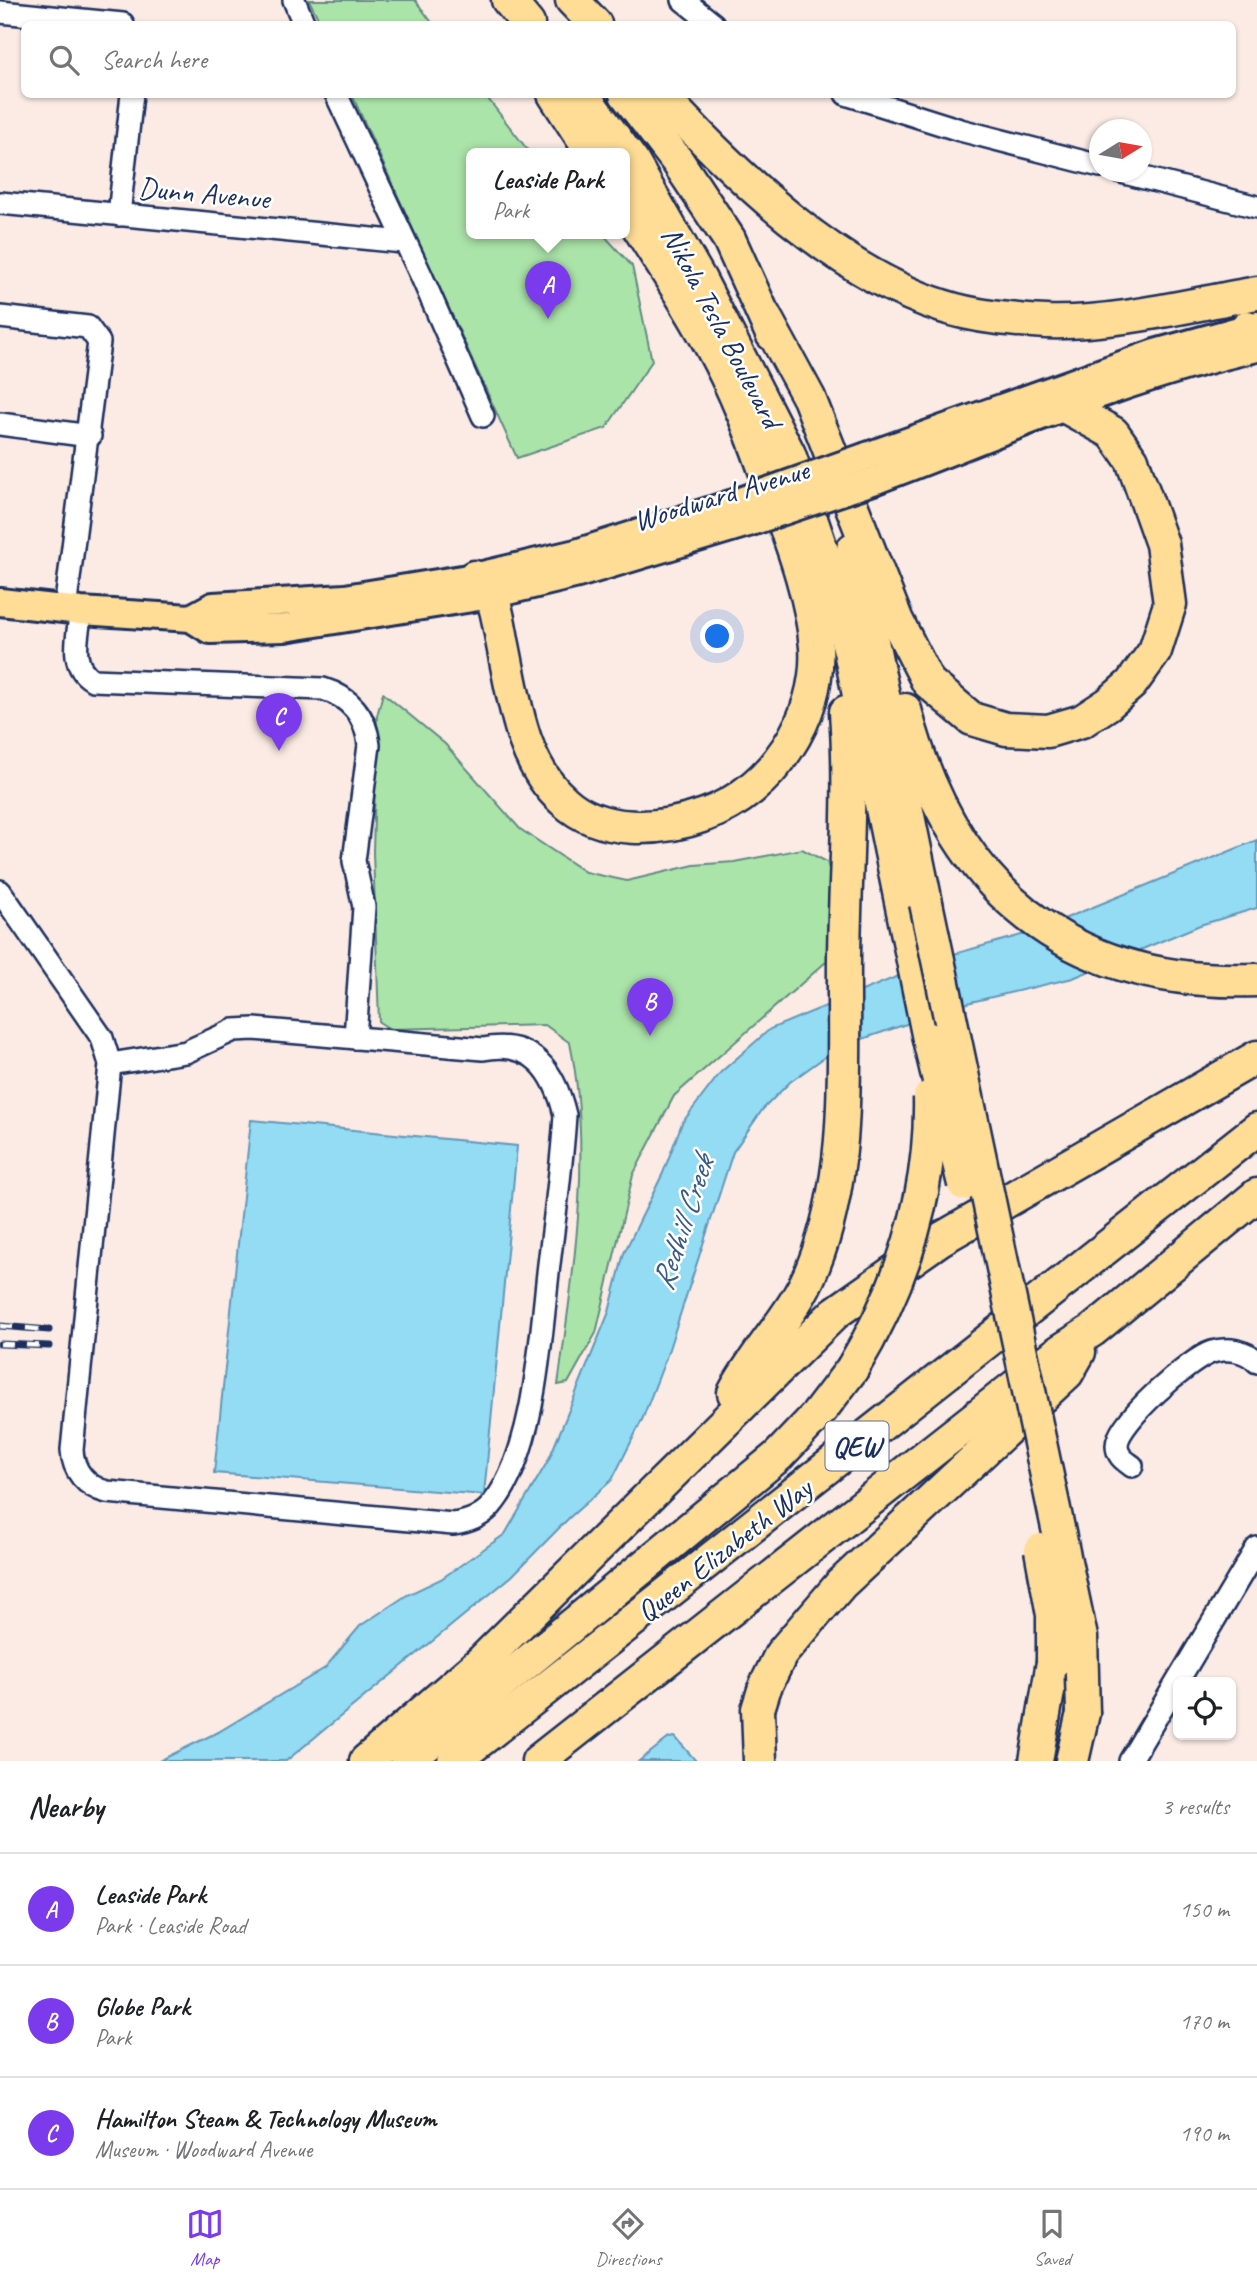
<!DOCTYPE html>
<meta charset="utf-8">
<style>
:root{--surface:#fff;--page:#f6f6f6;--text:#202124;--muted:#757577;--line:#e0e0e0;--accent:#7c3aed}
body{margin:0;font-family:Caveat,sans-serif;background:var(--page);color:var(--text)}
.controls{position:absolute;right:21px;bottom:21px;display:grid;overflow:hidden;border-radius:10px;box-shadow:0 2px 5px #0004}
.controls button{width:63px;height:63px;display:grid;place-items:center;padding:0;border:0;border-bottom:2px solid var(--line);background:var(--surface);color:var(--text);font:35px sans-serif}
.compass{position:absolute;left:1089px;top:119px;width:63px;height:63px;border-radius:50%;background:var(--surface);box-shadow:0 2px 5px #0004;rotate:79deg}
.you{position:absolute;left:718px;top:637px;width:24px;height:24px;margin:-18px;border:5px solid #fff;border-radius:50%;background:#1a73e8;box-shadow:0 0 0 10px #1a73e833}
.badge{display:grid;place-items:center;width:46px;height:46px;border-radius:50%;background:var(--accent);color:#fff;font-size:23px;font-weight:700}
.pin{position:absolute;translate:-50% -58px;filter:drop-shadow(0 2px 4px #0008)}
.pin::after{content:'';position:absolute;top:37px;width:24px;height:21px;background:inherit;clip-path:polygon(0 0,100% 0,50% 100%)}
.popup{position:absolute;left:466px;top:148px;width:164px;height:91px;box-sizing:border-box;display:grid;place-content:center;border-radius:10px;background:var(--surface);filter:drop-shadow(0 2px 5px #0005);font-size:23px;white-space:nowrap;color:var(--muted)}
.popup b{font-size:26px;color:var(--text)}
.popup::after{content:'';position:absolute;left:50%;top:100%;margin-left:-14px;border:14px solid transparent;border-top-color:var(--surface)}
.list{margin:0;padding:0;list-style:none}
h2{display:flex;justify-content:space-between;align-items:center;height:91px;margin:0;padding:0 28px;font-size:30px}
h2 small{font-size:23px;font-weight:400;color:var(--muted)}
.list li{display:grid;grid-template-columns:46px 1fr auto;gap:21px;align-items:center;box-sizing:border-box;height:112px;padding:0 28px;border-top:2px solid var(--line)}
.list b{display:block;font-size:26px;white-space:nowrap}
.list p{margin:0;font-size:23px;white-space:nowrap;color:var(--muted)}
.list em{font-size:23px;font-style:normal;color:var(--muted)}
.icon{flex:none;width:38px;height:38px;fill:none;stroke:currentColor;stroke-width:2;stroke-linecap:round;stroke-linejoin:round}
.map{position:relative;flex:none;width:1257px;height:1761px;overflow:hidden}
.search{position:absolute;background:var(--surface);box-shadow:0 2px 5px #0004;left:21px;right:21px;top:21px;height:77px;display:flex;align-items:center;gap:18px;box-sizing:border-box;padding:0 24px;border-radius:10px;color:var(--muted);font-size:26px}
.sheet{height:427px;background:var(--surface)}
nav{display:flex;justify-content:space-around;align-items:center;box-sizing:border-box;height:98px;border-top:2px solid var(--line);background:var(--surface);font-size:19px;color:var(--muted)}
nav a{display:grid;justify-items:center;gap:4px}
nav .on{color:var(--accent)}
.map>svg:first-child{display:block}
.green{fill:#abe4a9;stroke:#638a84;stroke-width:2}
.water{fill:#93dcf4;stroke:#6397b8;stroke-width:2}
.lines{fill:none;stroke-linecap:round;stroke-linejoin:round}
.minor-casing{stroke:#1b2f5e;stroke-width:26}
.major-casing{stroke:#1b2f5e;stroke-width:32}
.highway-casing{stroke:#1b2f5e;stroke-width:37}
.minor{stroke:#fff;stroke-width:21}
.major{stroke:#ffdd96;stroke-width:26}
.highway{stroke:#ffdd96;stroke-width:32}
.rail-casing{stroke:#1b2f5e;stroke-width:7}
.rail{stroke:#fff;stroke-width:4.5;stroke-dasharray:13;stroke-linecap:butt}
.major-bridge-casing{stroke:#1b2f5e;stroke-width:32;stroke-linecap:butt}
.highway-bridge-casing{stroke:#1b2f5e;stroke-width:37;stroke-linecap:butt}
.major-bridge{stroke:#ffdd96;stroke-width:26}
.highway-bridge{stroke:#ffdd96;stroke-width:32}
.labels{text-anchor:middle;stroke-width:5;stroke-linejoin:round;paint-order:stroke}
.shield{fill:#fff;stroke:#5f6d8e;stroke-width:2}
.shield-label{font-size:28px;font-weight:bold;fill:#1b2f5e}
.street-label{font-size:30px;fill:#1b2f5e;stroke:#fff}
.water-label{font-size:32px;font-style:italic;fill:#395a84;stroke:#fff}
</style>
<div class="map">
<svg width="1257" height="1761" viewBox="0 0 1257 1761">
<rect width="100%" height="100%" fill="#fbebe4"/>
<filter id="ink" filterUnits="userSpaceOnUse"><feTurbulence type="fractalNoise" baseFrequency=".0143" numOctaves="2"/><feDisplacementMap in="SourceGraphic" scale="14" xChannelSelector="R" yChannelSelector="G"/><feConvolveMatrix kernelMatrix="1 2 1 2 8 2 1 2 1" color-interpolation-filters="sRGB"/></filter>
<g filter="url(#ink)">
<g class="green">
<polygon points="309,0 415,0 433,24 321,24"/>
<polygon points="352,95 485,95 530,153 471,153 471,233 602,233 632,266 652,361 606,428 517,458"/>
<path d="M383,693L445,744L520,829L585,872L627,881L694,865L734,862L802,849L827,862L830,873L827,961L674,1096L633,1175L596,1333L568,1383L558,1385C573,1274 593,1152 570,1043L545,1025L390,1029L379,1022L373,852L377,716Z"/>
</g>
<g class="water">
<polygon points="1257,840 1257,908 1200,925 1073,978 971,1002 839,1047 790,1082 763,1109 733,1152 666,1358 642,1420 612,1480 569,1518 512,1576 286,1761 159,1761 220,1731 325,1668 360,1626 407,1595 441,1579 505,1534 549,1459 609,1312 624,1253 663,1173 682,1123 721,1072 770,1029 947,956 1032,932"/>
<polygon points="251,1120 517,1146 484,1495 214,1473"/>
<polygon points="675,1737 696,1761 639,1761 669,1738"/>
</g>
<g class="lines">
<defs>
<g id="minor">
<polyline points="294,0 304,24"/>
<polyline points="683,0 713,24"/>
<polyline points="0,12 123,24"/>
<polyline points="336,94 421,275 483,416"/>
<polyline points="846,94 960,130 1100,166"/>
<polyline points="1121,172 1257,207"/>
<polyline points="0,203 403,242"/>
<polyline points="119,215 132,94"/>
<polyline points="0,317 88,327 99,342 65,610"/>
<polyline points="0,424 90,436"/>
<path d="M81,611C78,635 68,666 93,680L323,689C350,697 366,716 369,745L354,861L364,907L355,1038"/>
<path d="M0,891L102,1038L110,1064L72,1450C73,1471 86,1487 107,1492L453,1524C469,1522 484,1516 494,1502C536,1448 541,1331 549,1264C555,1215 562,1165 565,1115C555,1072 533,1039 483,1049L254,1029L234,1030L186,1052L110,1064"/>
<path d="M1132,1466C1124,1460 1117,1456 1117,1445C1117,1422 1190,1359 1212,1352C1227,1347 1246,1350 1257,1362"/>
<polyline points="1130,1761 1257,1548"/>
</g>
<g id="major">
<polyline points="867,456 1155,353 1257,325"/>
<path d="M876,480C1001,433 1127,377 1257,348"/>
<polyline points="0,602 81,611 191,618 210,630 285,628 491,595 578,574 748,523"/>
<polyline points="191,618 213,606 345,598 474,577 576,553 740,501"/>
</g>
<g id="highway">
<polyline points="508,0 528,24"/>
<polyline points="572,0 595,24"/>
<polyline points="554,94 592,153"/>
<polyline points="582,94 632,161 700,280 789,454 830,575 850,651 929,1039"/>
<polyline points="626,94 678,162 729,239 772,334"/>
<path d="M660,94C735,175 835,272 942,306C975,317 1012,320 1047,322C1117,324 1188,305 1257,293"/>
<polyline points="764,315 809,398 897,621 928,682 972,719 1006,729 1048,731 1082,721 1108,704 1131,684 1155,651 1170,604 1162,544 1132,460 1113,433 1068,408"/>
<polyline points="1247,327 1257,343"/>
<polyline points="853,549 926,903"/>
<path d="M474,577C479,583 488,590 492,597C498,612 500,630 503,645C514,698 521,764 564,801C601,835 661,831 705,815C771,792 821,717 816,647C812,600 795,552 779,509C766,475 755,439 740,406C711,337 665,269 625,206"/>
<path d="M905,710C952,890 1068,987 1257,980"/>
<path d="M734,1393C757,1349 795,1314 813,1267C852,1170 843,1060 844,957C845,875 852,794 846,712"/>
<polyline points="366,1761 483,1660 835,1313 939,1240 1257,1057"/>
<polyline points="407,1761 778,1456 817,1415 852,1369"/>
<polyline points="454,1761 1257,1129"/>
<polyline points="538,1761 1060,1351 1093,1330 1257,1195"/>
<polyline points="760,1761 758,1709 765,1687 781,1654 841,1584 1067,1373 1079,1352"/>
<polyline points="1036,1761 1053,1662"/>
<polyline points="1072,1761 1083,1713"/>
</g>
</defs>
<use href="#minor" class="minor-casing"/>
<use href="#major" class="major-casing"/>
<use href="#highway" class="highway-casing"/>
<use href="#minor" class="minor"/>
<use href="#major" class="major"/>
<use href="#highway" class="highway"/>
<defs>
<g id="rail">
<polyline points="0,1326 49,1330"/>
<polyline points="0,1344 49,1346"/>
</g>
</defs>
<use href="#rail" class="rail-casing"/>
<use href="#rail" class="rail"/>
<defs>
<g id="major-bridge">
<polyline points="740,501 867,456"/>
<polyline points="748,523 876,480"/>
</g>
<g id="highway-bridge">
<polyline points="926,903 1081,1637 1083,1713"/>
<polyline points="929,1039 964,1184"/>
<path d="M852,1369C902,1286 932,1194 930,1097"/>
<polyline points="1041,1550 1053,1615 1053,1662"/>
</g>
</defs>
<use href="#major-bridge" class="major-bridge-casing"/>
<use href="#highway-bridge" class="highway-bridge-casing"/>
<use href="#major-bridge" class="major-bridge"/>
<use href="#highway-bridge" class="highway-bridge"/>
</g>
</g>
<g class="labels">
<rect class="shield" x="825.5" y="1421.5" width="63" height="49" rx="5"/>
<g class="shield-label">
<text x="857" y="1456">QEW</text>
</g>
<g class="street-label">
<text transform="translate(204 193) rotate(5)" y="10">Dunn Avenue</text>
<text transform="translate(722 327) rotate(62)" y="10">Nikola Tesla Boulevard</text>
<text transform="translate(721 495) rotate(-17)" y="10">Woodward Avenue</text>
<text transform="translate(724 1550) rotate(-38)" y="10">Queen Elizabeth Way</text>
</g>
<g class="water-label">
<text transform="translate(682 1223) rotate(-72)" y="11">Redhill Creek</text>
</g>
</g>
</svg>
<div class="controls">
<button><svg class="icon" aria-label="locate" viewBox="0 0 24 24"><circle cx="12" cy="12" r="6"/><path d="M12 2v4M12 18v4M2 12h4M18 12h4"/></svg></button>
</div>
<svg class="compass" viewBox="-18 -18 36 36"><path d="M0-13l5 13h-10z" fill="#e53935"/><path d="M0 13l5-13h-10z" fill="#757577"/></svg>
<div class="you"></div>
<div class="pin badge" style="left:548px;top:319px">A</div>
<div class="popup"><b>Leaside Park</b>Park</div>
<div class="pin badge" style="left:650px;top:1036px">B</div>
<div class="pin badge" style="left:279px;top:751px">C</div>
<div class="search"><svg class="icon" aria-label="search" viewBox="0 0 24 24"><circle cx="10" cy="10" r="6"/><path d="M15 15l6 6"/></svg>Search here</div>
</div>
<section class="sheet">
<h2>Nearby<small>3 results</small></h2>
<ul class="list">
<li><span class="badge">A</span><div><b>Leaside Park</b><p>Park · Leaside Road</p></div><em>150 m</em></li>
<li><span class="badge">B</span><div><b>Globe Park</b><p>Park</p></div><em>170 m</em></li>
<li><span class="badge">C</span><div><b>Hamilton Steam &amp; Technology Museum</b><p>Museum · Woodward Avenue</p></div><em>190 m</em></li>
</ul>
</section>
<nav>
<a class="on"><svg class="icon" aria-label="map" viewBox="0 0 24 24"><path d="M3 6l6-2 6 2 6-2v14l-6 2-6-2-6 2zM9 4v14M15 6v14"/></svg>Map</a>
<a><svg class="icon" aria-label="directions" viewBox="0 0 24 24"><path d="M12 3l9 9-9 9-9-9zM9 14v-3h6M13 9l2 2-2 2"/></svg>Directions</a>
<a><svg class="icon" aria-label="saved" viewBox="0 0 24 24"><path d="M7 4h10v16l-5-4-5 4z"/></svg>Saved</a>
</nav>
